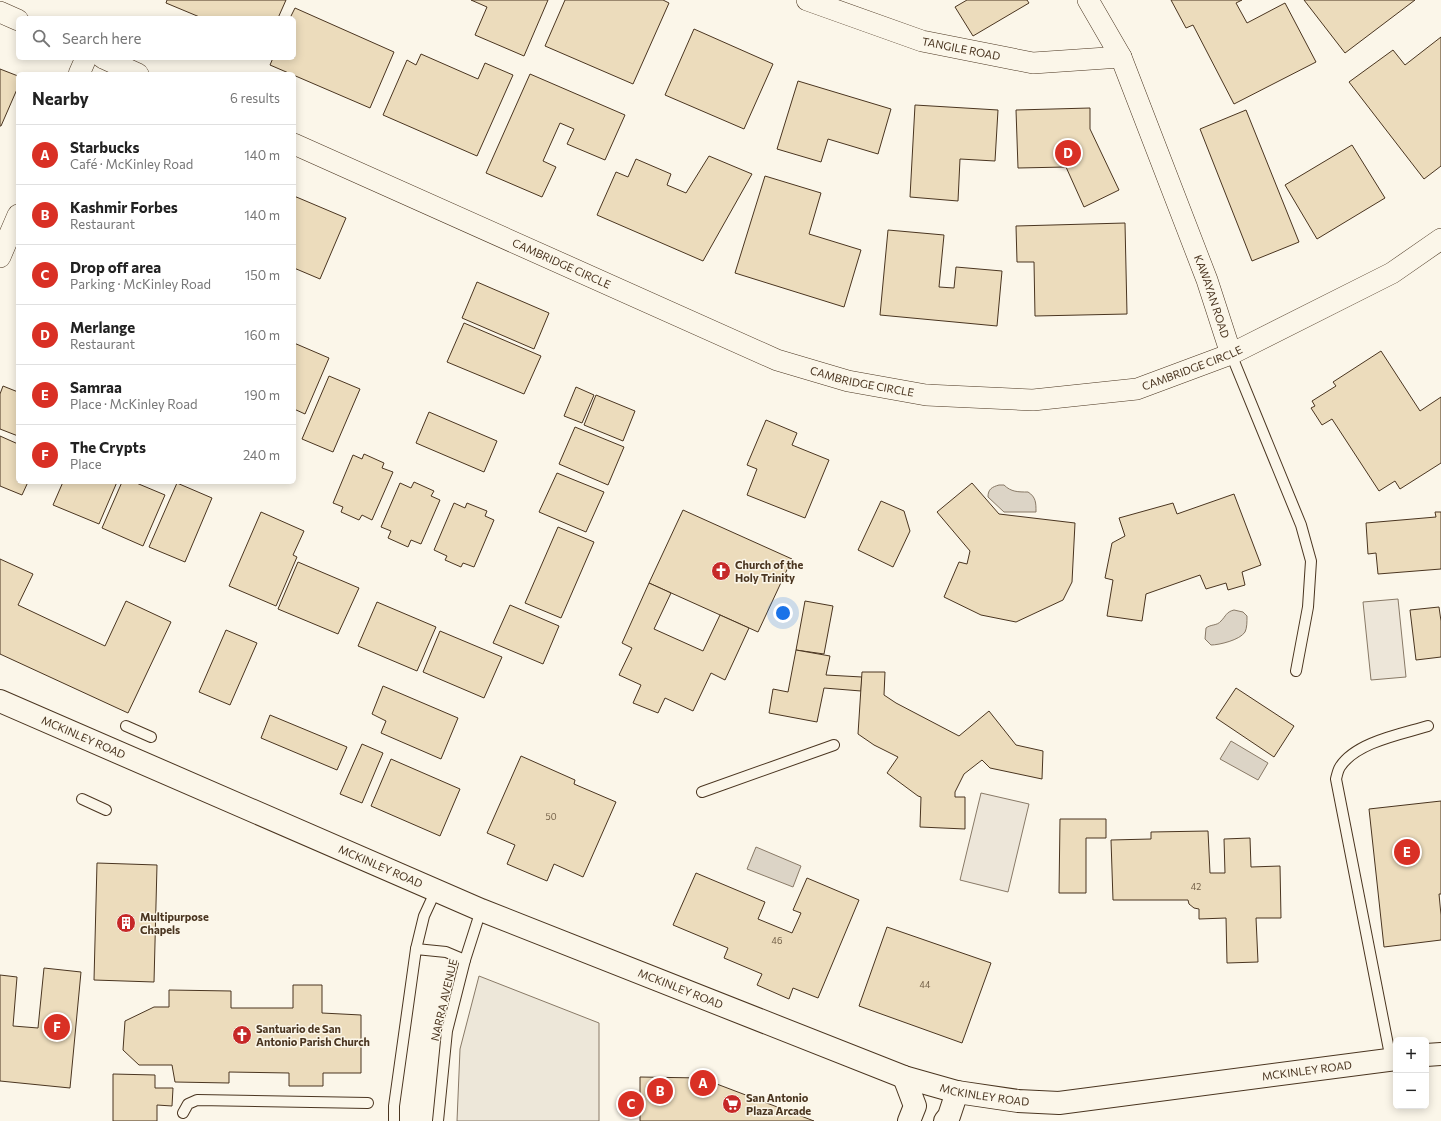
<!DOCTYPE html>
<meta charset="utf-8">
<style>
:root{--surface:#fff;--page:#f2f2f2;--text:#222;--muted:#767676;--line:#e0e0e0;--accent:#d93025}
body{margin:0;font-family:Commissioner,sans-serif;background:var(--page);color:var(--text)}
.controls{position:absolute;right:12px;bottom:12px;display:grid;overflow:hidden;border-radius:6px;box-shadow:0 2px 10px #0003}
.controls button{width:36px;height:36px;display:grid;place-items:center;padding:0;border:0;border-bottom:1px solid var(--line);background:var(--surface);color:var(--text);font:20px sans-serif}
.you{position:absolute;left:783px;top:613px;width:14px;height:14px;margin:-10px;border:3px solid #fff;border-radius:50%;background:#1a73e8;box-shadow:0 0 0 6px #1a73e833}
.badge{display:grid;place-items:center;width:26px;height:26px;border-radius:50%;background:var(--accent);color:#fff;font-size:13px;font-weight:700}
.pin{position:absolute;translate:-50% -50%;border:2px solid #fff;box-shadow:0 1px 4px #0006}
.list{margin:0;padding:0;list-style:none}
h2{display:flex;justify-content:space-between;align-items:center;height:52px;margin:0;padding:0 16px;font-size:17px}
h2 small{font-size:13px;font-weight:400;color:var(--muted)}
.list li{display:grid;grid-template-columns:26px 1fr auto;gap:12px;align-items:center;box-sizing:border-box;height:60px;padding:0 16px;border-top:1px solid var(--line)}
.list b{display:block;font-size:15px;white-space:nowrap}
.list p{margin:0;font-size:13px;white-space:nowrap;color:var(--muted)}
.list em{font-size:13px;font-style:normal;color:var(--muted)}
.icon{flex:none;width:22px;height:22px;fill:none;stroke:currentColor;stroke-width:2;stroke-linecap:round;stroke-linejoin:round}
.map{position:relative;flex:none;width:1441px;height:1121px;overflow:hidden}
.search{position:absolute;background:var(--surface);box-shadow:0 2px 10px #0003;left:16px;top:16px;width:280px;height:44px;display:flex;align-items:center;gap:10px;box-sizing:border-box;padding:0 14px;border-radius:6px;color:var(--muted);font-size:15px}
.panel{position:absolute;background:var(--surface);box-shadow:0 2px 10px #0003;left:16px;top:72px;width:280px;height:412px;border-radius:6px}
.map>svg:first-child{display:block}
.green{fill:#ede6d9;stroke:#887966}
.parking{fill:#ede7d9;stroke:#887966}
.water{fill:#dcd4c6;stroke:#887966}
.building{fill:#ecdcbc;stroke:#4a3520}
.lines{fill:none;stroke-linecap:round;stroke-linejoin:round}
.lane-casing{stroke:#4a3520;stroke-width:12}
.street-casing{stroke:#4a3520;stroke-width:22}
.secondary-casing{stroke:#4a3520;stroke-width:24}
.lane{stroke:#fbf6e9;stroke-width:10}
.street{stroke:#fbf6e9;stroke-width:21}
.secondary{stroke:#fbf6e9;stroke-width:22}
.labels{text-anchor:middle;stroke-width:3;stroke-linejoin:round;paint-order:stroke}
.number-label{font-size:9px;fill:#725f47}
.street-label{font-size:11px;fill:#4a3520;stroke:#fbf6e9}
.poi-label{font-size:11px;font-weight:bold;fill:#4a3520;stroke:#fbf6e9;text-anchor:start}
</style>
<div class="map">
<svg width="1441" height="1121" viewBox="0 0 1441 1121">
<rect width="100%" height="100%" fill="#fbf6e9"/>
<g class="green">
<polygon points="1398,599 1406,677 1371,680 1363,602"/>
<polygon points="981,793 1029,804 1008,892 960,880"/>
</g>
<polygon class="parking" points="479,976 599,1023 599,1121 457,1121 460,1049"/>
<g class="water">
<path d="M999,485H1004C1011,492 1018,492 1028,492C1036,497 1036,503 1036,512H1004L988,497C988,489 992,487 999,485Z"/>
<path d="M1234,610L1243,612L1247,616C1247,622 1247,628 1245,632C1240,640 1219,645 1211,645L1205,639L1206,628C1211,624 1217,626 1221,621C1226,616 1226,612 1234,610Z"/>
<polygon points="1231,741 1268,763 1258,780 1220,759"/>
<polygon points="756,847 801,866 793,887 747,869"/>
</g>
<g class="building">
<polygon points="167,0 286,0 278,18 202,18 166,3"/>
<polygon points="471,0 548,0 524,56 475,35 487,7"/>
<polygon points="565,0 663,0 669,3 633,84 545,46"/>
<polygon points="967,0 1027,0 1029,3 973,36 955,7"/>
<polygon points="1171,0 1242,0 1236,3 1247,23 1285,3 1316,62 1234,104 1193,25 1186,28"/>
<polygon points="1304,0 1415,0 1345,53"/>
<polygon points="295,8 394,52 370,108 270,65 273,58 294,58 294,18 290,18"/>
<polygon points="694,29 773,64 744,129 665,95"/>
<polygon points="1441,37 1441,166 1424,179 1349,82 1393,50 1405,65"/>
<polygon points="421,54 478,79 485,63 513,75 477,156 383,115 407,60 416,65"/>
<polygon points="0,69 18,76 18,87 1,126 0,126"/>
<polygon points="530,74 625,115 605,160 567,144 574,129 560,123 543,161 556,167 542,197 486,173"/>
<polygon points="798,81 891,109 878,154 828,139 821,162 777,149"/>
<polygon points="915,105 998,110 995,161 960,159 958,201 910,197"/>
<polygon points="1090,108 1090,129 1119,190 1084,207 1066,167 1018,168 1016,110"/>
<polygon points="1246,110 1299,242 1252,261 1200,129"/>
<polygon points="1352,145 1385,198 1317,239 1285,185"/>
<polygon points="709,156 752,174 703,261 597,215 616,172 628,177 636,159 671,174 667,185 686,193"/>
<polygon points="765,176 821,193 809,234 861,250 844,307 735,273"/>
<polygon points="294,196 346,218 320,279 294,268"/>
<polygon points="1125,223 1127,314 1035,316 1034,262 1017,262 1016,226"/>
<polygon points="888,230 944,235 939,287 954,288 956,267 1002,271 997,326 880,315"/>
<polygon points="477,282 549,313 534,349 462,318"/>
<polygon points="464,323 541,356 524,394 447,362"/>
<polygon points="294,343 329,358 305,414 294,409"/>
<polygon points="1381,351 1420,411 1441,397 1441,463 1400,489 1395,481 1379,491 1332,419 1322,425 1311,408 1315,406 1312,401 1336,386 1333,382"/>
<polygon points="329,376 360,389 333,452 302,439"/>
<polygon points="3,386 18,392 18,436 0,429 0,394"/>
<polygon points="576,387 594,395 582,423 564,416"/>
<polygon points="596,395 635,411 623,441 584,425"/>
<polygon points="429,412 497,441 484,472 416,443"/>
<polygon points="766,420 797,433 792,445 829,460 805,518 747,495 757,469 747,465"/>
<polygon points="575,427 624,447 608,485 559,464"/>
<polygon points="0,436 18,444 18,482 28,482 22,495 0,486"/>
<polygon points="364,454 384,463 382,468 393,472 372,520 362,515 359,520 341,512 343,507 333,503 353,455 362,459"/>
<polygon points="557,473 604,492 586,532 539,512"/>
<polygon points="63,482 117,482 99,524 53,505"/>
<polygon points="122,482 134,482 165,495 143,546 102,528"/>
<polygon points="414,482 434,491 431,496 440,500 421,544 411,540 408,547 388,538 391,531 381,527 400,483 411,488"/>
<polygon points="177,483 212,498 185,562 149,547"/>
<polygon points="972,483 999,514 1075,523 1072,582 1063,600 1016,622 981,615 944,597 959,562 967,564 970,551 937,512"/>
<polygon points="1234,494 1261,565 1242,572 1245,585 1228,590 1226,583 1206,589 1200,575 1146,594 1142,621 1107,616 1113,580 1105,578 1112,543 1125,536 1119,518 1173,503 1177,514"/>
<polygon points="881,501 904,511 910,531 893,567 858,550"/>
<polygon points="454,503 465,508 467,503 487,511 485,516 494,520 474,567 463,563 461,567 445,560 447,556 434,550"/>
<polygon points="683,510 792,559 758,632 649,583"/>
<polygon points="261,512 304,531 293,555 297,557 276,606 229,586"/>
<polygon points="1435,512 1441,512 1441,569 1378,574 1376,553 1368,554 1366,523 1436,517"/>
<polygon points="558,527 594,542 561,618 525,603"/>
<polygon points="0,559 33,574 18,605 105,646 126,601 171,622 128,713 0,654"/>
<polygon points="298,562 359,588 338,634 278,609"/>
<polygon points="649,583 671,593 654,629 703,651 720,615 749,628 725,680 711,673 693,711 665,698 658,713 633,703 641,685 619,675 632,648 622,643"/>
<polygon points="805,601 833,606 824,654 796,650"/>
<polygon points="377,602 436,627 417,671 358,646"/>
<polygon points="510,605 559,626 543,664 493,643"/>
<polygon points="1439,607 1441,621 1441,657 1416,660 1410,610"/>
<polygon points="226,630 257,643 230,705 199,692"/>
<polygon points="440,631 502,657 484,698 423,672"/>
<polygon points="796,650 830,656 826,675 862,677 861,691 824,688 817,722 769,713 773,689 788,692"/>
<polygon points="862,672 885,672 884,695 896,703 959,736 989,711 1016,745 1043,751 1042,779 990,768 982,760 964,774 955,792 955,797 965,797 965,829 920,827 921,797 918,796 887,773 898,757 874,745 858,734"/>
<polygon points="383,686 458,718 441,759 381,733 386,721 372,714"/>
<polygon points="1236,688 1294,726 1274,757 1216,718"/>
<polygon points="270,715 347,747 337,770 261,738"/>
<polygon points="362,744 383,753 362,803 340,794"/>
<polygon points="521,756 575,780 574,784 616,802 583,877 554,864 547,881 507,864 515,845 487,833"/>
<polygon points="391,759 460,789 440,836 371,806"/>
<polygon points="1441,801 1441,894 1439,894 1441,915 1441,940 1384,947 1369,809"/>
<polygon points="1060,819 1106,819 1106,838 1086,838 1086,893 1059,893"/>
<polygon points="1208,831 1210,873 1225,873 1224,839 1250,838 1251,867 1280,866 1281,918 1256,918 1258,962 1227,963 1226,918 1199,919 1199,909 1194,908 1189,904 1188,900 1113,900 1111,840 1151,839 1151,832"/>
<polygon points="97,863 157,865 154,982 94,980"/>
<polygon points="696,873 765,902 758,919 792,933 801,913 793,910 807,878 859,900 818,998 793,988 789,999 757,985 762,974 724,958 728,948 673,925"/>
<polygon points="887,927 991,963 962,1043 859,1006"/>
<polygon points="44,968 81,972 70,1088 0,1081 0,975 17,977 13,1026 38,1028"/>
<polygon points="293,985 322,985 322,1013 361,1015 361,1073 323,1073 323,1086 289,1086 289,1073 229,1072 229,1083 175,1082 172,1065 139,1065 123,1050 125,1021 154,1007 169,1007 169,990 231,991 231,1008 293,1008"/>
<polygon points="113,1074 155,1075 155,1088 173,1088 172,1106 157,1105 157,1121 113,1121"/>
<polygon points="640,1077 701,1078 814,1121 640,1121"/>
</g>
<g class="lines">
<defs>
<g id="lane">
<polyline points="1231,354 1301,525 1311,561 1308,607 1296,671"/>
<polyline points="126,726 151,737"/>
<polyline points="702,792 834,745"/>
<polyline points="82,799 106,810"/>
<polyline points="416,949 424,916 436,890"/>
<path d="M1391,1060L1336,779C1337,775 1338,770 1340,767C1356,742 1402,734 1428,726"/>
<polyline points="183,1113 188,1104 197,1100 368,1103"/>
<polyline points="394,1121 394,1106 416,949 446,952 465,960"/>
<polyline points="438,1121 447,1031 465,960 481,910"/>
</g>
<g id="street">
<path id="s1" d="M807,0L922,41L1033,63L1121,57"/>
<path id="s2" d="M1088,0L1121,57L1207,280L1231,354"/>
<polyline points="0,12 18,20"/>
<polyline points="103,58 138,74"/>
<polyline points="79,74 86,58"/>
<path id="s3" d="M294,144L777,360L848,381L926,395L1033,400L1137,389L1231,354L1392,273L1441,239"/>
<polyline points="0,257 18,215"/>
</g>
<g id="secondary">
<path id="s4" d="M0,701L481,910L904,1077L957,1092L1018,1101L1059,1103L1396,1059"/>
<polyline points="1426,1055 1441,1054"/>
<polyline points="904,1077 915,1106 909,1121"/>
<polyline points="945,1121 949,1116 957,1092"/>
</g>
</defs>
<use href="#lane" class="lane-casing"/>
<use href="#street" class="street-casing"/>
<use href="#secondary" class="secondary-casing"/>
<use href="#lane" class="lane"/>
<use href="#street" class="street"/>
<use href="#secondary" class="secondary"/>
</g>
<defs>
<symbol id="church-disc" viewBox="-11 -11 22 22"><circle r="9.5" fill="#c62828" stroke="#fbf6e9"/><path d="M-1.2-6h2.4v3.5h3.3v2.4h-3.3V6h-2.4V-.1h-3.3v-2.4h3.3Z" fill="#fff"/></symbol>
<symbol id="building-disc" viewBox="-11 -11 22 22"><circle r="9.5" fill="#c62828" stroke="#fbf6e9"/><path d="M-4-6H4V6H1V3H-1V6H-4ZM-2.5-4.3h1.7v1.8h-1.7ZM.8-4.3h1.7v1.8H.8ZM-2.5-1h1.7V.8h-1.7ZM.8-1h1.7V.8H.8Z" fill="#fff"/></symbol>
<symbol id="supermarket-disc" viewBox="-11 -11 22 22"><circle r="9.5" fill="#c62828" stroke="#fbf6e9"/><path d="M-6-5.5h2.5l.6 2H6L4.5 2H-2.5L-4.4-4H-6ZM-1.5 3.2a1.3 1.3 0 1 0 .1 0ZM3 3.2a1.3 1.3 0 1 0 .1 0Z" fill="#fff"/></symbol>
</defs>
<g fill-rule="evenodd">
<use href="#church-disc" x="710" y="560" width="22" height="22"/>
<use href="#building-disc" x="115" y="912" width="22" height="22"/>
<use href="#church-disc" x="231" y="1024" width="22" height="22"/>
<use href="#supermarket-disc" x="721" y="1093" width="22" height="22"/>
</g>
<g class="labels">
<g class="number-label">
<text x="551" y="820">50</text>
<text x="1196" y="890">42</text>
<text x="777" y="944">46</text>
<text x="925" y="988">44</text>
</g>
<g class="street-label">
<text dy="4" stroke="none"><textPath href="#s1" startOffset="162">TANGILE ROAD</textPath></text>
<text dy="4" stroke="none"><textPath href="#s3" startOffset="293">CAMBRIDGE CIRCLE</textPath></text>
<text dy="4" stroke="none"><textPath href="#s2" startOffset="322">KAWAYAN ROAD</textPath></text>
<text dy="4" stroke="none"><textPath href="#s3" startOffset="953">CAMBRIDGE CIRCLE</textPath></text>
<text dy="4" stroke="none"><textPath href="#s3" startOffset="617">CAMBRIDGE CIRCLE</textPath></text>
<text dy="4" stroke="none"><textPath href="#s4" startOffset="91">MCKINLEY ROAD</textPath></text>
<text dy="4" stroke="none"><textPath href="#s4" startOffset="415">MCKINLEY ROAD</textPath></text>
<text dy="4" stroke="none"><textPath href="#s4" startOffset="739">MCKINLEY ROAD</textPath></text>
<text transform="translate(444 1000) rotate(-77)" y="4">NARRA AVENUE</text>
<text dy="4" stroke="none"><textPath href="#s4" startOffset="1387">MCKINLEY ROAD</textPath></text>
<text dy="4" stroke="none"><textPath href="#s4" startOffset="1062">MCKINLEY ROAD</textPath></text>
</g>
<g class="poi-label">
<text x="735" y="569">Church of the<tspan x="735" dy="13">Holy Trinity</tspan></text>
<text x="140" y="921">Multipurpose<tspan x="140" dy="13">Chapels</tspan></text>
<text x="256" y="1033">Santuario de San<tspan x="256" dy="13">Antonio Parish Church</tspan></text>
<text x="746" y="1102">San Antonio<tspan x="746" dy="13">Plaza Arcade</tspan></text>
</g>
</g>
</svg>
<div class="controls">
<button>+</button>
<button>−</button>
</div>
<div class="you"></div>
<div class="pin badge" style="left:703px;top:1083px">A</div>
<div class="pin badge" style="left:660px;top:1091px">B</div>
<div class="pin badge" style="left:631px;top:1104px">C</div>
<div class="pin badge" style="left:1068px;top:153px">D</div>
<div class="pin badge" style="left:1407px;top:852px">E</div>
<div class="pin badge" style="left:57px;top:1027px">F</div>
<div class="search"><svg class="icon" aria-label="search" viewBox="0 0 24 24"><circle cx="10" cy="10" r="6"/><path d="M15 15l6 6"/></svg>Search here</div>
<section class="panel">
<h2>Nearby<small>6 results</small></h2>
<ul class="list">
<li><span class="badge">A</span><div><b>Starbucks</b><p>Café · McKinley Road</p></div><em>140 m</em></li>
<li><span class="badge">B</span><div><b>Kashmir Forbes</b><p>Restaurant</p></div><em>140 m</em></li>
<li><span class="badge">C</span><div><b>Drop off area</b><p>Parking · McKinley Road</p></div><em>150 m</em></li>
<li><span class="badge">D</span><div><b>Merlange</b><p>Restaurant</p></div><em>160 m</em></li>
<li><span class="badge">E</span><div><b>Samraa</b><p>Place · McKinley Road</p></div><em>190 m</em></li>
<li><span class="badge">F</span><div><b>The Crypts</b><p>Place</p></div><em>240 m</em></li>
</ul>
</section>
</div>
